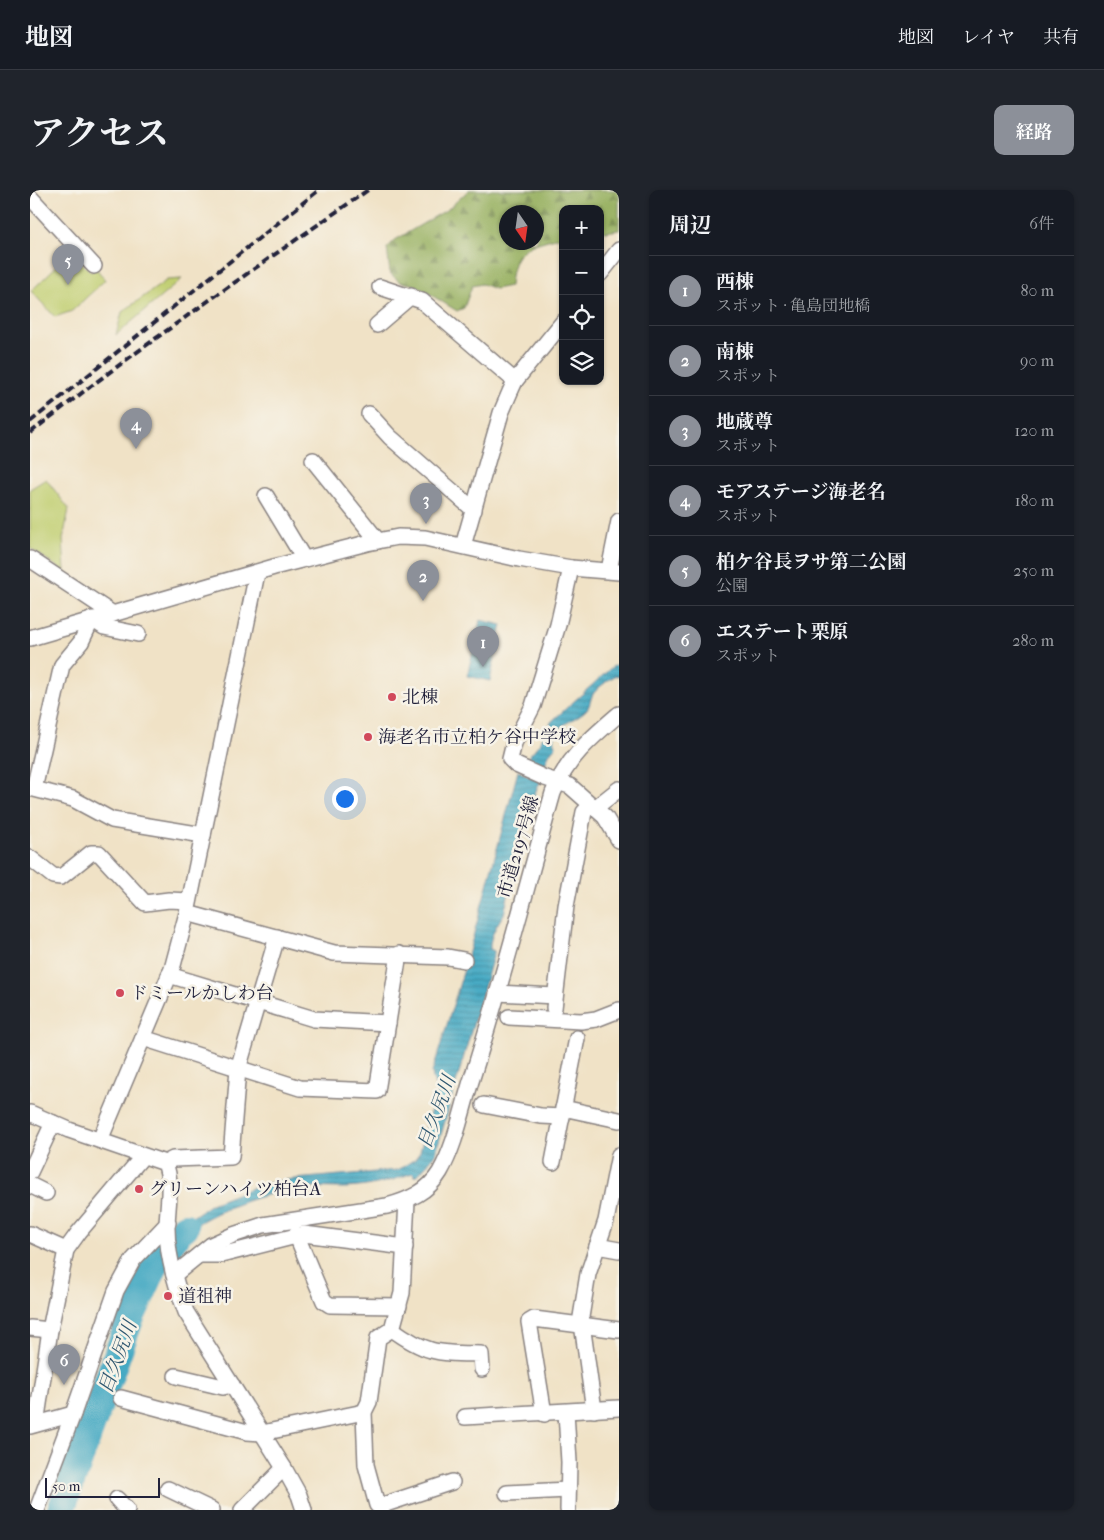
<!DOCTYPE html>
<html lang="ja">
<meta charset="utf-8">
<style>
:root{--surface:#171b24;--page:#20242c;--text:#f1f3f6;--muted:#9ea1a6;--line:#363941;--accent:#8c9099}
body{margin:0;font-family:"IM FELL French Canon","Noto Serif JP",serif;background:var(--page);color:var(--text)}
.controls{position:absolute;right:15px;top:15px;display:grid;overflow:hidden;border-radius:10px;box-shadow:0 1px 4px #0004}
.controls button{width:45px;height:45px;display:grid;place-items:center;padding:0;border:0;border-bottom:1px solid var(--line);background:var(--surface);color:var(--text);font:25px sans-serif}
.compass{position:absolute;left:469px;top:15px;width:45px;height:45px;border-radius:50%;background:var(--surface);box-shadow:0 1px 4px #0004;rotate:167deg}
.scale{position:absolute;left:15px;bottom:12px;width:115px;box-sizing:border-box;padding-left:5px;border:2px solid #22223b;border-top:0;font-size:14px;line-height:18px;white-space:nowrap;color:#22223b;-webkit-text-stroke:4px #f7f3e8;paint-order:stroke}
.you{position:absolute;left:314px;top:608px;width:18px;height:18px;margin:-12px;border:4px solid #fff;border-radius:50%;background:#1a73e8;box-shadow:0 0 0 8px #1a73e833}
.badge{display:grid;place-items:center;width:32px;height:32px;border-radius:50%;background:var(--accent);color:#fff;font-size:16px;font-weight:700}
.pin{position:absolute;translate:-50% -41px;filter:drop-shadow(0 1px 2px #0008)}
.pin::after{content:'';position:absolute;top:26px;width:18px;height:15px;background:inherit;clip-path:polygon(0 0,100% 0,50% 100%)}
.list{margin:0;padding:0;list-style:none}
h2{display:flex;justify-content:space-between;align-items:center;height:65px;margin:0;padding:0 20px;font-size:21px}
h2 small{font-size:16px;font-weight:400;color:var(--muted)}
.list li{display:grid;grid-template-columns:32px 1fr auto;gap:15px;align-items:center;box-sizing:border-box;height:70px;padding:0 20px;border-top:1px solid var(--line)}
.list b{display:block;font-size:19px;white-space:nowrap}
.list p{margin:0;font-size:16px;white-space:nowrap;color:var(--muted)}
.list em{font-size:16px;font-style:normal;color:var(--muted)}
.icon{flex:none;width:28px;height:28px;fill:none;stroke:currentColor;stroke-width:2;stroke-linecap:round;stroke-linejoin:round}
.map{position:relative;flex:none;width:589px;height:1320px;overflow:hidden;border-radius:10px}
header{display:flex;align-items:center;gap:30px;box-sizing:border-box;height:70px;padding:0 25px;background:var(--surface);border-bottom:1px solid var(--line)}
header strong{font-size:24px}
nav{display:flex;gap:28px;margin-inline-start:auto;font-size:18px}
.intro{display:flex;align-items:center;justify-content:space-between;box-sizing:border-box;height:120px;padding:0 30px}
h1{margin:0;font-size:35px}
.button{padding:12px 22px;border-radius:10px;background:var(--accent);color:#fff;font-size:18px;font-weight:700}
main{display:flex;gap:30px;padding:0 30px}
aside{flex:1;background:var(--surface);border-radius:10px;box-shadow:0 1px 4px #0004}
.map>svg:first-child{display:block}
.green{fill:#c0ce6f;stroke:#717855}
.forest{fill:url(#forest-firs);stroke:#5d6a4e;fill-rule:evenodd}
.water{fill:url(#water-rules);stroke:#33667f}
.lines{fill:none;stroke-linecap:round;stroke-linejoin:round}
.river{stroke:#44a9c3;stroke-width:28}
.minor-casing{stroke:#898280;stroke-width:18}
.minor{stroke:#fff;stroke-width:15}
.rail{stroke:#22223b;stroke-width:4;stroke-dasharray:8 4;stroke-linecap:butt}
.poi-dot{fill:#d1495b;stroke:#f7f3e8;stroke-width:2}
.labels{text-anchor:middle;stroke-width:5;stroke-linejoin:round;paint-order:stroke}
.poi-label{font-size:18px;fill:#22223b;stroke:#f7f3e8;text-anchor:start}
.street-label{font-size:18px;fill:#22223b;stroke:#f7f3e8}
.water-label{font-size:19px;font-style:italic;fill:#305871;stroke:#f7f3e8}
</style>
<header>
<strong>地図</strong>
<nav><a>地図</a><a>レイヤ</a><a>共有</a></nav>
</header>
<div class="intro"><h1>アクセス</h1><a class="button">経路</a></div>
<main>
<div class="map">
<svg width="589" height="1320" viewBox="0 0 589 1320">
<defs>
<pattern id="forest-firs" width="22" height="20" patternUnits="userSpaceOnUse" patternTransform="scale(1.25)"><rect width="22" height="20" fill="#98b162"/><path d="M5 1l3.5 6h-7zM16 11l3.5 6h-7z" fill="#7c9052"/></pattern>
<pattern id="water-rules" width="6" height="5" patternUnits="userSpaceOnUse" patternTransform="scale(1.25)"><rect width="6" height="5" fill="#44a9c3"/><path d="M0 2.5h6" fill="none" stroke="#3889a0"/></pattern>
</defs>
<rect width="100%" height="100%" fill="#f7f3e8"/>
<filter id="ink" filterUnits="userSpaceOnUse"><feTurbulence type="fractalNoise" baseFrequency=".02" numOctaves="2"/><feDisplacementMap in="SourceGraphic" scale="10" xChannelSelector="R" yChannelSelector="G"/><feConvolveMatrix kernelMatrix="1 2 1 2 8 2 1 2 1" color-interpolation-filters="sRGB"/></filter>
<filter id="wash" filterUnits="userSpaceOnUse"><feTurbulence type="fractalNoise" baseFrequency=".0096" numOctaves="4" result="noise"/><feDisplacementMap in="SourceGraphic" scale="20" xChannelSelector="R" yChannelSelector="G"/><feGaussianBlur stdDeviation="1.12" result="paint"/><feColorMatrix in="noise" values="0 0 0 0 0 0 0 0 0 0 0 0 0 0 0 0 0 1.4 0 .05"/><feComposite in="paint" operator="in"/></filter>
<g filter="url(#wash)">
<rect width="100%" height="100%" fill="#f0e2c6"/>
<g class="green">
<polygon points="41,62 61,82 66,78 75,90 42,121 25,127 1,101"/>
<polygon points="152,89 86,145 92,122 137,90"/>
<polygon points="16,289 39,319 33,349 35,382 0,358 0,299"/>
</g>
<path class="forest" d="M439,0H589V40L576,42L570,41V19H533V46C497,56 483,56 480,96L465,99L452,94L442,96L434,118L427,121L385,95L370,92L360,83L357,58L365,50L418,19ZM477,22H507V52H477Z"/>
<g class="water">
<polygon points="450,430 472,435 460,491 437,486"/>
<path d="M589,473V487L586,485C579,490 566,498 562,506C560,511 560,516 556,520C545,531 518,537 526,556C518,563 516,571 513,582L493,573L509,554L521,532L582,477Z"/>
<path d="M488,581L511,591L507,598L495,633L474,724C467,734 459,748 460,759L464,761V763L406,962L401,970L386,987L382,983C360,992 339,997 315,998C301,998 287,997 273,998C237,1002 182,1020 155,1043C146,1052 140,1063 133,1074L130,1053L145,1039L181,1014L230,995L253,990L368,980L385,969L390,962L400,922L408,909L402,883L436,773Z"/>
</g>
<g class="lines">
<polyline class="river" points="31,1320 99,1132 127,1071 150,1041 155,1037"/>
</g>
</g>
<g filter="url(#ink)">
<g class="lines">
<defs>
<g id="minor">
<polyline points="0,7 64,76"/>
<polyline points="570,84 589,60"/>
<polyline points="350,97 392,111 485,191"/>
<polyline points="347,135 381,106"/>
<polyline points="339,224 360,247 444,320"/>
<polyline points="283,270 348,351"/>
<polyline points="236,306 274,369"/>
<polyline points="433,356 471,223 480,202 485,191 533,132"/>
<polyline points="0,369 83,424"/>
<polyline points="541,378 528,435 503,516 484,553 480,569 486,575 515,588 540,596 575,627 589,650"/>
<polyline points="579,380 589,331"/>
<polyline points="227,383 157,723 304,763 418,767 434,770"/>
<polyline points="108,444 74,437 62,429 51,452 32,475 4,599 43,609 82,630 173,645"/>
<polyline points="0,448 244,377 337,353 368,347 395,348 489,369 541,378 589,382"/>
<polyline points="565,618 589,599"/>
<polyline points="0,668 23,686 31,687 61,663 69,663 115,713 139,710 159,711"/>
<polyline points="139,785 284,829 358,833"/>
<polyline points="467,803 525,806"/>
<polyline points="524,818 536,716 554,622 561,615"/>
<polyline points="479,827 551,831 566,829 589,820"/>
<polyline points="113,848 270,898 347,901 369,764"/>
<polyline points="454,915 511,926 532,927"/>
<polyline points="533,918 589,930"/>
<path d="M0,923L39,940L135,973C143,993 137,1017 137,1038C137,1066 146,1096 156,1122L254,1278L269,1305L274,1320"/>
<polyline points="70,950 142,779 157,723"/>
<polyline points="523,972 547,848"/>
<polyline points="135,973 143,969 201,967 208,879 247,747"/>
<polyline points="0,982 23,933"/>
<polyline points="0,995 16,1003"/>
<polyline points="377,1011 372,1103 362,1139 348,1148 339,1212 334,1222 336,1275 347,1315 356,1314 422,1292"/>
<polyline points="0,1044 36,1060"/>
<polyline points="266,1044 294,1111 300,1115 369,1116"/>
<polyline points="567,1056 589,1060"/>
<polyline points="169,1065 191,1065 274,1044 375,1057"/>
<path d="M144,1085L181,1055L203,1045L233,1035L357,1016C379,1010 398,1002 410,982C426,954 432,919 442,888C472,794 496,698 523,603C537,568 561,548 589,524"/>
<polyline points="0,1138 20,1140"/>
<path d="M362,1139C398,1165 409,1163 451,1164L452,1179"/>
<polyline points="146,1186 193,1197 202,1195"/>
<polyline points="91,1208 217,1242 232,1243 334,1222"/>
<polyline points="564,1220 551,1127 558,1084 576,1031 589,965"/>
<polyline points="536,1222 539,1272 538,1320"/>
<polyline points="514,1224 499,1132 504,1129 589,1140"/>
<polyline points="435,1227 589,1218"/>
<polyline points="6,1234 20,1140 36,1060 49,1042 113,966"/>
<polyline points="0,1236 43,1224"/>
<polyline points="138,1299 182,1320"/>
<polyline points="477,1303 538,1300"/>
<polyline points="87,1309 97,1320"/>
<polyline points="7,1320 43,1224 86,1101 103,1070 138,1033"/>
<polyline points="212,1320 254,1278"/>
</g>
</defs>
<use href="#minor" class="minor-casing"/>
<use href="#minor" class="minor"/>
<g class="rail">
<polyline points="0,232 289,0"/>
<path d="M0,243C109,157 224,79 338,0"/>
</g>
</g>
</g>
<g class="poi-dot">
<circle cx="362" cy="507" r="5"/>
<circle cx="338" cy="547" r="5"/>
<circle cx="90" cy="803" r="5"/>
<circle cx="109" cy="999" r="5"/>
<circle cx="138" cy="1106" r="5"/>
</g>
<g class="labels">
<g class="poi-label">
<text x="372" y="513">北棟</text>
<text x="348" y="553">海老名市立柏ケ谷中学校</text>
<text x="100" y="809">ドミールかしわ台</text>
<text x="119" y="1005">グリーンハイツ柏台A</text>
<text x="148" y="1112">道祖神</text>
</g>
<g class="street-label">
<text transform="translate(488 657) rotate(-74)" y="6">市道2197号線</text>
</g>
<g class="water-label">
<text transform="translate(406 922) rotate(-70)" y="7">目久尻川</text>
<text transform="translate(87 1167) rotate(-70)" y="7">目久尻川</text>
</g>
</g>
</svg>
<div class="controls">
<button>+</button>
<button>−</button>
<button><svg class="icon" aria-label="locate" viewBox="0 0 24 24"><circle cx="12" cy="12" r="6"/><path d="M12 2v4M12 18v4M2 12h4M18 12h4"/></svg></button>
<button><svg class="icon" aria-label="layers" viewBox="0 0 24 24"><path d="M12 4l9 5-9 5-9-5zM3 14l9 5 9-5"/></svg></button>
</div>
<svg class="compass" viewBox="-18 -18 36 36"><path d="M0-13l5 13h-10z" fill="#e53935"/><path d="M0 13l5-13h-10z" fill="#9ea1a6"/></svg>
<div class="scale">50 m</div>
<div class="you"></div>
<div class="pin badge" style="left:453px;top:477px">1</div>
<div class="pin badge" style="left:393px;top:411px">2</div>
<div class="pin badge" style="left:396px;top:334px">3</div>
<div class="pin badge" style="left:106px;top:259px">4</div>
<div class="pin badge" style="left:38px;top:95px">5</div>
<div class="pin badge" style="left:34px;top:1195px">6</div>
</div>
<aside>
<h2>周辺<small>6件</small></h2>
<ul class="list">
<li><span class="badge">1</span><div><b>西棟</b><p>スポット · 亀島団地橋</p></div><em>80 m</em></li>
<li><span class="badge">2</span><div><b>南棟</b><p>スポット</p></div><em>90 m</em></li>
<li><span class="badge">3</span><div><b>地蔵尊</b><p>スポット</p></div><em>120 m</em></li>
<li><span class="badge">4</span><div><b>モアステージ海老名</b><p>スポット</p></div><em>180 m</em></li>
<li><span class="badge">5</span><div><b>柏ケ谷長ヲサ第二公園</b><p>公園</p></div><em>250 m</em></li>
<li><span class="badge">6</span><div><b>エステート栗原</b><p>スポット</p></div><em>280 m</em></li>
</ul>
</aside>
</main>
